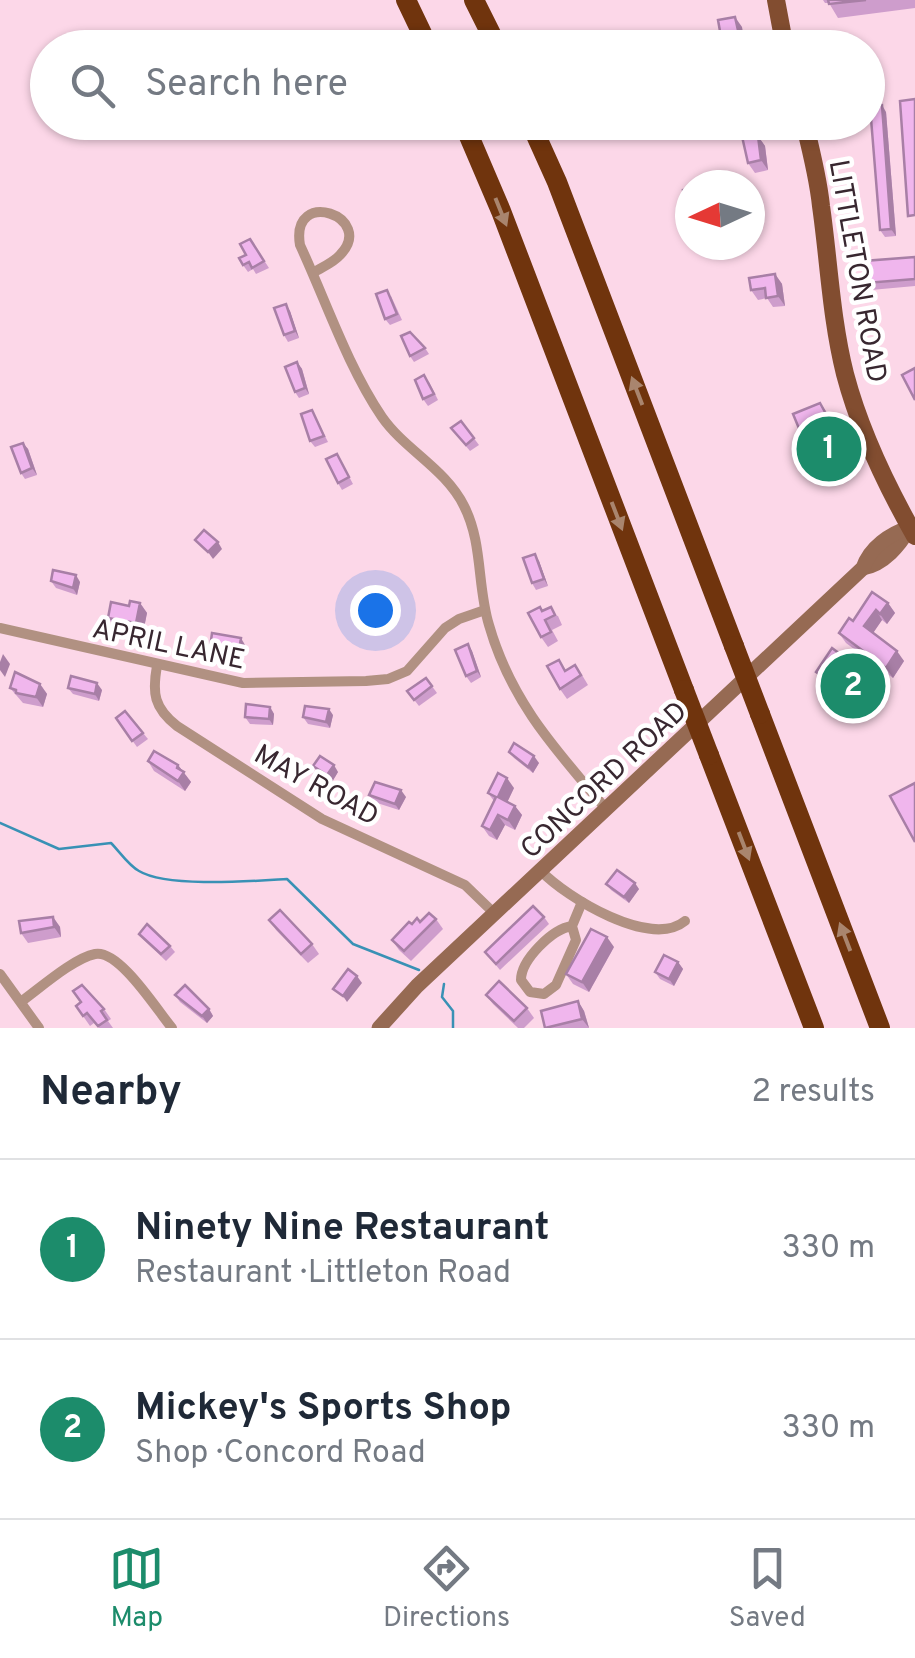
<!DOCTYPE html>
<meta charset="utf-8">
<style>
:root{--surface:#fff;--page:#f6f6f7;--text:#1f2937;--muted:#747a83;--line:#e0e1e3;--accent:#1c8c6b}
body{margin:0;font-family:Overpass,sans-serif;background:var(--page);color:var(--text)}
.compass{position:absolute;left:675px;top:170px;width:90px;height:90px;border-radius:50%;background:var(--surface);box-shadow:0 2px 8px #0004;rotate:266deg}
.you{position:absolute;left:375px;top:610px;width:35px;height:35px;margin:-25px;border:8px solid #fff;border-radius:50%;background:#1a73e8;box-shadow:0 0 0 15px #1a73e833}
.badge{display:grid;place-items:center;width:65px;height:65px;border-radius:50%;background:var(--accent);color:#fff;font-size:32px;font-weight:700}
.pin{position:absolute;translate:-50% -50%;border:5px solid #fff;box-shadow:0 2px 10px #0006}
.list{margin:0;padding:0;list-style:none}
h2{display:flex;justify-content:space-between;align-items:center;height:130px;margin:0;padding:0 40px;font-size:42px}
h2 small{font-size:32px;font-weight:400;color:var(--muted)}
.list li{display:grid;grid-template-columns:65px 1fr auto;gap:30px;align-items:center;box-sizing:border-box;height:180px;padding:0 40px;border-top:2px solid var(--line)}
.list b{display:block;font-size:38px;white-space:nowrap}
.list p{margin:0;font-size:32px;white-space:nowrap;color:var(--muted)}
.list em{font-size:32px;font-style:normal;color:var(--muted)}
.icon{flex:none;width:55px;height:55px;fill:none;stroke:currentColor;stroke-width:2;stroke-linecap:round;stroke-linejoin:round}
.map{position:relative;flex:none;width:915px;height:1028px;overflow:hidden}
.search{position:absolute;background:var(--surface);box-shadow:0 2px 8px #0004;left:30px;right:30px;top:30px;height:110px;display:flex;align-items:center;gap:25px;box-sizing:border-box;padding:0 35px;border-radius:55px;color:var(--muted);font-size:38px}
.sheet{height:490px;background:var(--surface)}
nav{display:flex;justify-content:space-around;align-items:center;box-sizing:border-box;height:140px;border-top:2px solid var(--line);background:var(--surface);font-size:28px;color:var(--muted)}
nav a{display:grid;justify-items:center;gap:5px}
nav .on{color:var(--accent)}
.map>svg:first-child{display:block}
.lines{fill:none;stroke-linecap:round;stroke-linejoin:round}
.stream{stroke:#3991b5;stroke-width:2.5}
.street{stroke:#b19182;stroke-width:10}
.secondary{stroke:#966a53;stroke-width:15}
.primary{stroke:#824d30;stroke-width:18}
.highway{stroke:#70340d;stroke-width:20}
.highway-bridge{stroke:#70340d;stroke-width:20}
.wall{fill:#ce9dcc}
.shaded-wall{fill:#a87fa6}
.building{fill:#f0b6ed;stroke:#a87fa6;stroke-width:2.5}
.oneway{fill:#a9856e}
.labels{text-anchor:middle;stroke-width:9;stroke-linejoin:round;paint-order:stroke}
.street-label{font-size:28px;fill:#382730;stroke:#fff}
</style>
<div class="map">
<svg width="915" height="1028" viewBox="0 0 915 1028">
<rect width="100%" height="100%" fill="#fcd7e8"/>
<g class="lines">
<g class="stream">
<path d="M0,823L59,849L111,843C119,851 129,866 139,871C167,888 253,881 287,879L353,944L419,970"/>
<polyline points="444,984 442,997 453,1011 453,1028"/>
</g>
<g class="street">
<path d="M313,273C322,267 333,263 340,255C377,217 290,186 300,245C326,301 347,365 382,417C405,450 446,469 464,506C483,543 477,586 489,625C511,702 556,750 607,810"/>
<polyline points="0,628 243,683 366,681 388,679 407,671 445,628 459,619 485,610"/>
<path d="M157,666C152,693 154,708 177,726L322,819L465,885L495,914"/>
<path d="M541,871C567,898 651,949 685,921"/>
<path d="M572,926L576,940L556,985L544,994L530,992L521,980C521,960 552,929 572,926L582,902"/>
<polyline points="0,974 39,1028"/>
<path d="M22,1001C40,988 74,958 95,954C119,949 157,1010 172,1028"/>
</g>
<g class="secondary">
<path d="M863,568C884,564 900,545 910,527"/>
<path d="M379,1028L417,986L863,568C870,547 890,534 910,527"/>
</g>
<g class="primary">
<polyline points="776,0 785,48"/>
<path d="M804,122C811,150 818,177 821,206C829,262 831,318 845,374C860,431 886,485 915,536"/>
</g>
<g class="highway">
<polyline points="406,0 429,48"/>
<polyline points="474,0 498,48"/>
<polyline points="463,122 501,211 684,690"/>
<polyline points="530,122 557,182 734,646"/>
<polyline points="760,714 880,1028"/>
<polyline points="709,755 814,1028"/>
</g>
<g class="highway-bridge">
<polyline points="734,646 760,714"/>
<polyline points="684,690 709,755"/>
</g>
</g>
<g class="wall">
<polygon points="823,0 915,0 915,8 838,18 829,3 825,3"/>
<polygon points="886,112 896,236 885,237 880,230"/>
<polygon points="743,122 753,122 758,130 760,139 765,146 768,170 755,173 748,163"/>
<polygon points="750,196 755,202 758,225 750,226 750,234"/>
<polygon points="250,239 269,268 256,274 253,269 248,272 243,265"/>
<polygon points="915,257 915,286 871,290 866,283"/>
<polygon points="775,274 782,284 785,306 773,307 767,298 758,300 751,290"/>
<polygon points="391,296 402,320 390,325 385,319"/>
<polygon points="290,311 299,338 288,342 284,335"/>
<polygon points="425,348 429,354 414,362 410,356"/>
<polygon points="297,362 302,369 309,394 299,398 295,392"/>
<polygon points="429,382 438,400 428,406 423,399"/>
<polygon points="312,410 328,442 315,447 310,441"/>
<polygon points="829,416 857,468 827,484 820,475 815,477 806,464 805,443"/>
<polygon points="461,421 479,445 470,451 451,428"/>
<polygon points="23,443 28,449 37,475 25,479 21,473"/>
<polygon points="337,454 353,484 342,490 338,483"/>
<polygon points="539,561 548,586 536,590 532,583"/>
<polygon points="51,581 80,582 77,595 56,588"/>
<polygon points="140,603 147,613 143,633 115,628 108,618 129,606"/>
<polygon points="888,603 895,613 887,624 882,620 873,633 904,661 893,678 846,643 839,633"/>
<polygon points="542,611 558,616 562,625 552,630 558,641 548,647 541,637"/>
<polygon points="468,644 472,651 481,677 471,683 466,676"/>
<polygon points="245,645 243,656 232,654 231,658 214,655 210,648"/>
<polygon points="566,670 582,675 588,685 567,699 560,689"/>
<polygon points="816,672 875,680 882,690 857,720 840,707 833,697 837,692 823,682"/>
<polygon points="426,678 437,693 419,706 407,691"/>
<polygon points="40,684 47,694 43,707 23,703 10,688"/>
<polygon points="68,688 102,690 99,701 73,694"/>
<polygon points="270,707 274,714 273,725 250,724 245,717"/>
<polygon points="333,715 330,728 308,724 303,717"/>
<polygon points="116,718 143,733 148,739 137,747"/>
<polygon points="509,752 539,763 533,773 514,758"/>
<polygon points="148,761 178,765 191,782 185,791 154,771"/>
<polygon points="313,766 338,772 332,782 318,773"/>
<polygon points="514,788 507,802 515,806 522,815 515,830 505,825 497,840 489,836 482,826 494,801 488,793"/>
<polygon points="369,795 406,797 399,810 374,802"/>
<polygon points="606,884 639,889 629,903 611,890"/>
<polygon points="53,917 60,927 61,937 28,943 21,933"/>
<polygon points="544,917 549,924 500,970 485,952"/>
<polygon points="436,919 443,929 411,961 399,950 392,940 420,922"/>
<polygon points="269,920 312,944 319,954 308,963 276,930"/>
<polygon points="139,934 170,946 175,952 166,961 144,940"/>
<polygon points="614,947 589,992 573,984 566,974"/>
<polygon points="678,962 683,969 674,986 660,979 655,972"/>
<polygon points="175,995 209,1009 213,1016 207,1023 180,1002"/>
<polygon points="486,995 527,1008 534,1018 524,1028 518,1028 493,1004"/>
<polygon points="578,1001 584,1011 589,1028 545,1028"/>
<polygon points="76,1006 104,1009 111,1019 108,1021 113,1028 99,1028 94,1023 90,1026"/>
</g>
<g class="shaded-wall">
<polygon points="735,17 742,27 746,48 742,48"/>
<polygon points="882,105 886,112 896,236 891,229"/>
<polygon points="752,122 758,130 760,139 765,146 768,170 761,160"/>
<polygon points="750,196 755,202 758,225 750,214"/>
<polygon points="775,274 782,284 785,306 778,296"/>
<polygon points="286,304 290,311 299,338 295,331"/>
<polygon points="297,362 302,369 309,394 305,388"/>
<polygon points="820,403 829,416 857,468 848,454"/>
<polygon points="23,443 28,449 37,475 32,468"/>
<polygon points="218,542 222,549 213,559 208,552"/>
<polygon points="535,554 539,561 548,586 544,579"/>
<polygon points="76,575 80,582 77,595 73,588"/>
<polygon points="140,603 147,613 143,633 136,623"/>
<polygon points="888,603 895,613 887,624 880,614"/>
<polygon points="876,610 882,620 871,636 864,626"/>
<polygon points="241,638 245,645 243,656 239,650"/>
<polygon points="468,644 472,651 481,677 477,671"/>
<polygon points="897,651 904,661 893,678 886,668"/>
<polygon points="3,654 10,664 5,677 0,670 0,662"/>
<polygon points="875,680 882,690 857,720 850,710"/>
<polygon points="97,683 102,690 99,701 95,694"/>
<polygon points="40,684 47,694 43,707 36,697"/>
<polygon points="270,707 274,714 273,725 269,719"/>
<polygon points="329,709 333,715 330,728 326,722"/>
<polygon points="534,756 539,763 533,773 528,767"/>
<polygon points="178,765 191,782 185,791 178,781 177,768"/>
<polygon points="334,765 338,772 332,782 327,775"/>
<polygon points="507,778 514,788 505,807 498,797"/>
<polygon points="401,790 406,797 399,810 395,804"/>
<polygon points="515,806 522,815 515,830 508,820"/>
<polygon points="498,815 505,825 497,840 490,830"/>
<polygon points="635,883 639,889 629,903 624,897"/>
<polygon points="53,917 60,927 61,937 54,927"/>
<polygon points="607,937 614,947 589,992 582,982"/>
<polygon points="678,962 683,969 674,986 669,979"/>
<polygon points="357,976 362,983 347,1002 343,996"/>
<polygon points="578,1001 584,1011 589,1028 582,1019"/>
<polygon points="209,1009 213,1016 207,1023 202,1016"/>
</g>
<g class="building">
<polygon points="828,0 866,0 829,4"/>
<polygon points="735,17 742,48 723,48 718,20"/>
<polygon points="915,99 915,215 908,216 900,101"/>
<polygon points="882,105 891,229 880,230 870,106"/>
<polygon points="752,122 755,136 758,136 761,160 748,163 739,123"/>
<polygon points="690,189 690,227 688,228 683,190"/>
<polygon points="250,239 264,261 252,268 249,262 243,265 239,258 246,255 240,244"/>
<polygon points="915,257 915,279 866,283 864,261"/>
<polygon points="775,274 778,296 766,298 765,288 751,290 749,278"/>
<polygon points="387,290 397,314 385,319 376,294"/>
<polygon points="286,304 295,331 284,335 274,308"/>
<polygon points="410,332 425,348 410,356 401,336"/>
<polygon points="297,362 305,388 295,392 285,367"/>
<polygon points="915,368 915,400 902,375"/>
<polygon points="424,375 434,394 423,399 415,380"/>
<polygon points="820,403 848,454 818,471 812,461 806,464 797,448 805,443 793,414"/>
<polygon points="312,410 324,436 310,441 301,414"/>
<polygon points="461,421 474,438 466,445 451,428"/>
<polygon points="23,443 32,468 21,473 11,447"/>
<polygon points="337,454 349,477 338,483 326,459"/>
<polygon points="204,530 218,542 208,552 195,540"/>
<polygon points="535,554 544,579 532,583 523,558"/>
<polygon points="53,570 76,575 73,588 51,581"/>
<polygon points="872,592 888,603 880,614 876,610 864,626 897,651 886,668 839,633 849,618 853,621"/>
<polygon points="130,601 140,603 136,623 108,618 111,602 129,606"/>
<polygon points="540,607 542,611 551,607 555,615 545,620 551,632 541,637 528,613"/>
<polygon points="212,633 241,638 239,650 227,648 227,651 210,648"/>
<polygon points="468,644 477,671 466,676 455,650"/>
<polygon points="832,648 875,680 850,710 833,697 839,689 816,672"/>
<polygon points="559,660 565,671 575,665 581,675 560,689 547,666"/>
<polygon points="15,672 40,684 36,697 16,693 16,690 10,688"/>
<polygon points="71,676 97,683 95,694 68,688"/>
<polygon points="426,678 432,686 414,700 407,691"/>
<polygon points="246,704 270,707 269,719 245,717"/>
<polygon points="305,706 329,709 326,722 303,717"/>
<polygon points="125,711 143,733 132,741 116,718"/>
<polygon points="514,743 534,756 528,767 509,752"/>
<polygon points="154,751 178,765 177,768 184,772 178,781 148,761"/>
<polygon points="320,756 334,765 327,775 313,766"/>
<polygon points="498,773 507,778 498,797 515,806 508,820 498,815 490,830 482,826 496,797 488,793"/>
<polygon points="375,782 401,790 395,804 369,795"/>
<polygon points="915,783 915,842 890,796"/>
<polygon points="617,870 635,883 624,897 606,884"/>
<polygon points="533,906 544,917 496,964 485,952"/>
<polygon points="280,910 312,944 301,954 269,920"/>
<polygon points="429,913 436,919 404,951 392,940 409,922 412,924 417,918 420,922"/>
<polygon points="53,917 54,927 21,933 19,921"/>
<polygon points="147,924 170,946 161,954 139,934"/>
<polygon points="591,929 607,937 582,982 566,974"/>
<polygon points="664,955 678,962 669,979 655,972"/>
<polygon points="348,969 357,976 343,996 333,989"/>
<polygon points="499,981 527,1008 514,1021 486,995"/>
<polygon points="82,985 104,1009 101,1011 107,1020 98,1026 87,1013 83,1016 76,1006 81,1002 73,991"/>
<polygon points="185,985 209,1009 202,1016 175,995"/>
<polygon points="578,1001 582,1019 545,1028 541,1011"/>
</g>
<defs><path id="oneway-solid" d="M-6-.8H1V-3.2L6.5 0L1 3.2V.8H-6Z" transform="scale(2.5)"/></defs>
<g class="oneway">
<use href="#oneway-solid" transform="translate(501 212) rotate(68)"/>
<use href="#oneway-solid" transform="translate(637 391) rotate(-111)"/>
<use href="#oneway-solid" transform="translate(617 516) rotate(69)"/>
<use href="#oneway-solid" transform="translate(744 846) rotate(69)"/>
<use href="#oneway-solid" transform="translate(845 937) rotate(-111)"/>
</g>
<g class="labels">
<g class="street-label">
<text transform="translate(859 271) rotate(80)" y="10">LITTLETON ROAD</text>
<text transform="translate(169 643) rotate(12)" y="10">APRIL LANE</text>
<text transform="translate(603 779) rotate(-43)" y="10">CONCORD ROAD</text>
<text transform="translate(317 784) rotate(29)" y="10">MAY ROAD</text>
</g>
</g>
</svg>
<svg class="compass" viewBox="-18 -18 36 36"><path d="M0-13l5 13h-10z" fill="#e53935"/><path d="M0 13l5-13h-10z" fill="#747a83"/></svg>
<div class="you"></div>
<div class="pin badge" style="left:829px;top:449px">1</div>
<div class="pin badge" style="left:853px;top:686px">2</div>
<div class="search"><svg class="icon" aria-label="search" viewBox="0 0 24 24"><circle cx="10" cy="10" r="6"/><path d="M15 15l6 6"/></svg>Search here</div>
</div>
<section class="sheet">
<h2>Nearby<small>2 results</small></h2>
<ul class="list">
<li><span class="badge">1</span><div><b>Ninety Nine Restaurant</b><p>Restaurant · Littleton Road</p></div><em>330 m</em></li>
<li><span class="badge">2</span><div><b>Mickey's Sports Shop</b><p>Shop · Concord Road</p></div><em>330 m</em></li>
</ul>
</section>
<nav>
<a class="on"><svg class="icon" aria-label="map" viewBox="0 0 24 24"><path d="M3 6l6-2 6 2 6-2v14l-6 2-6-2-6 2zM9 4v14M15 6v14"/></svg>Map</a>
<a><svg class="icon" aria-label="directions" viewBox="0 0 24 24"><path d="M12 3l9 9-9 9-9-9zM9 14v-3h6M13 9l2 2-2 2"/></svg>Directions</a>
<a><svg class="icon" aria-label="saved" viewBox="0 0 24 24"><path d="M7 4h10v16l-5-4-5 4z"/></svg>Saved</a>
</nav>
